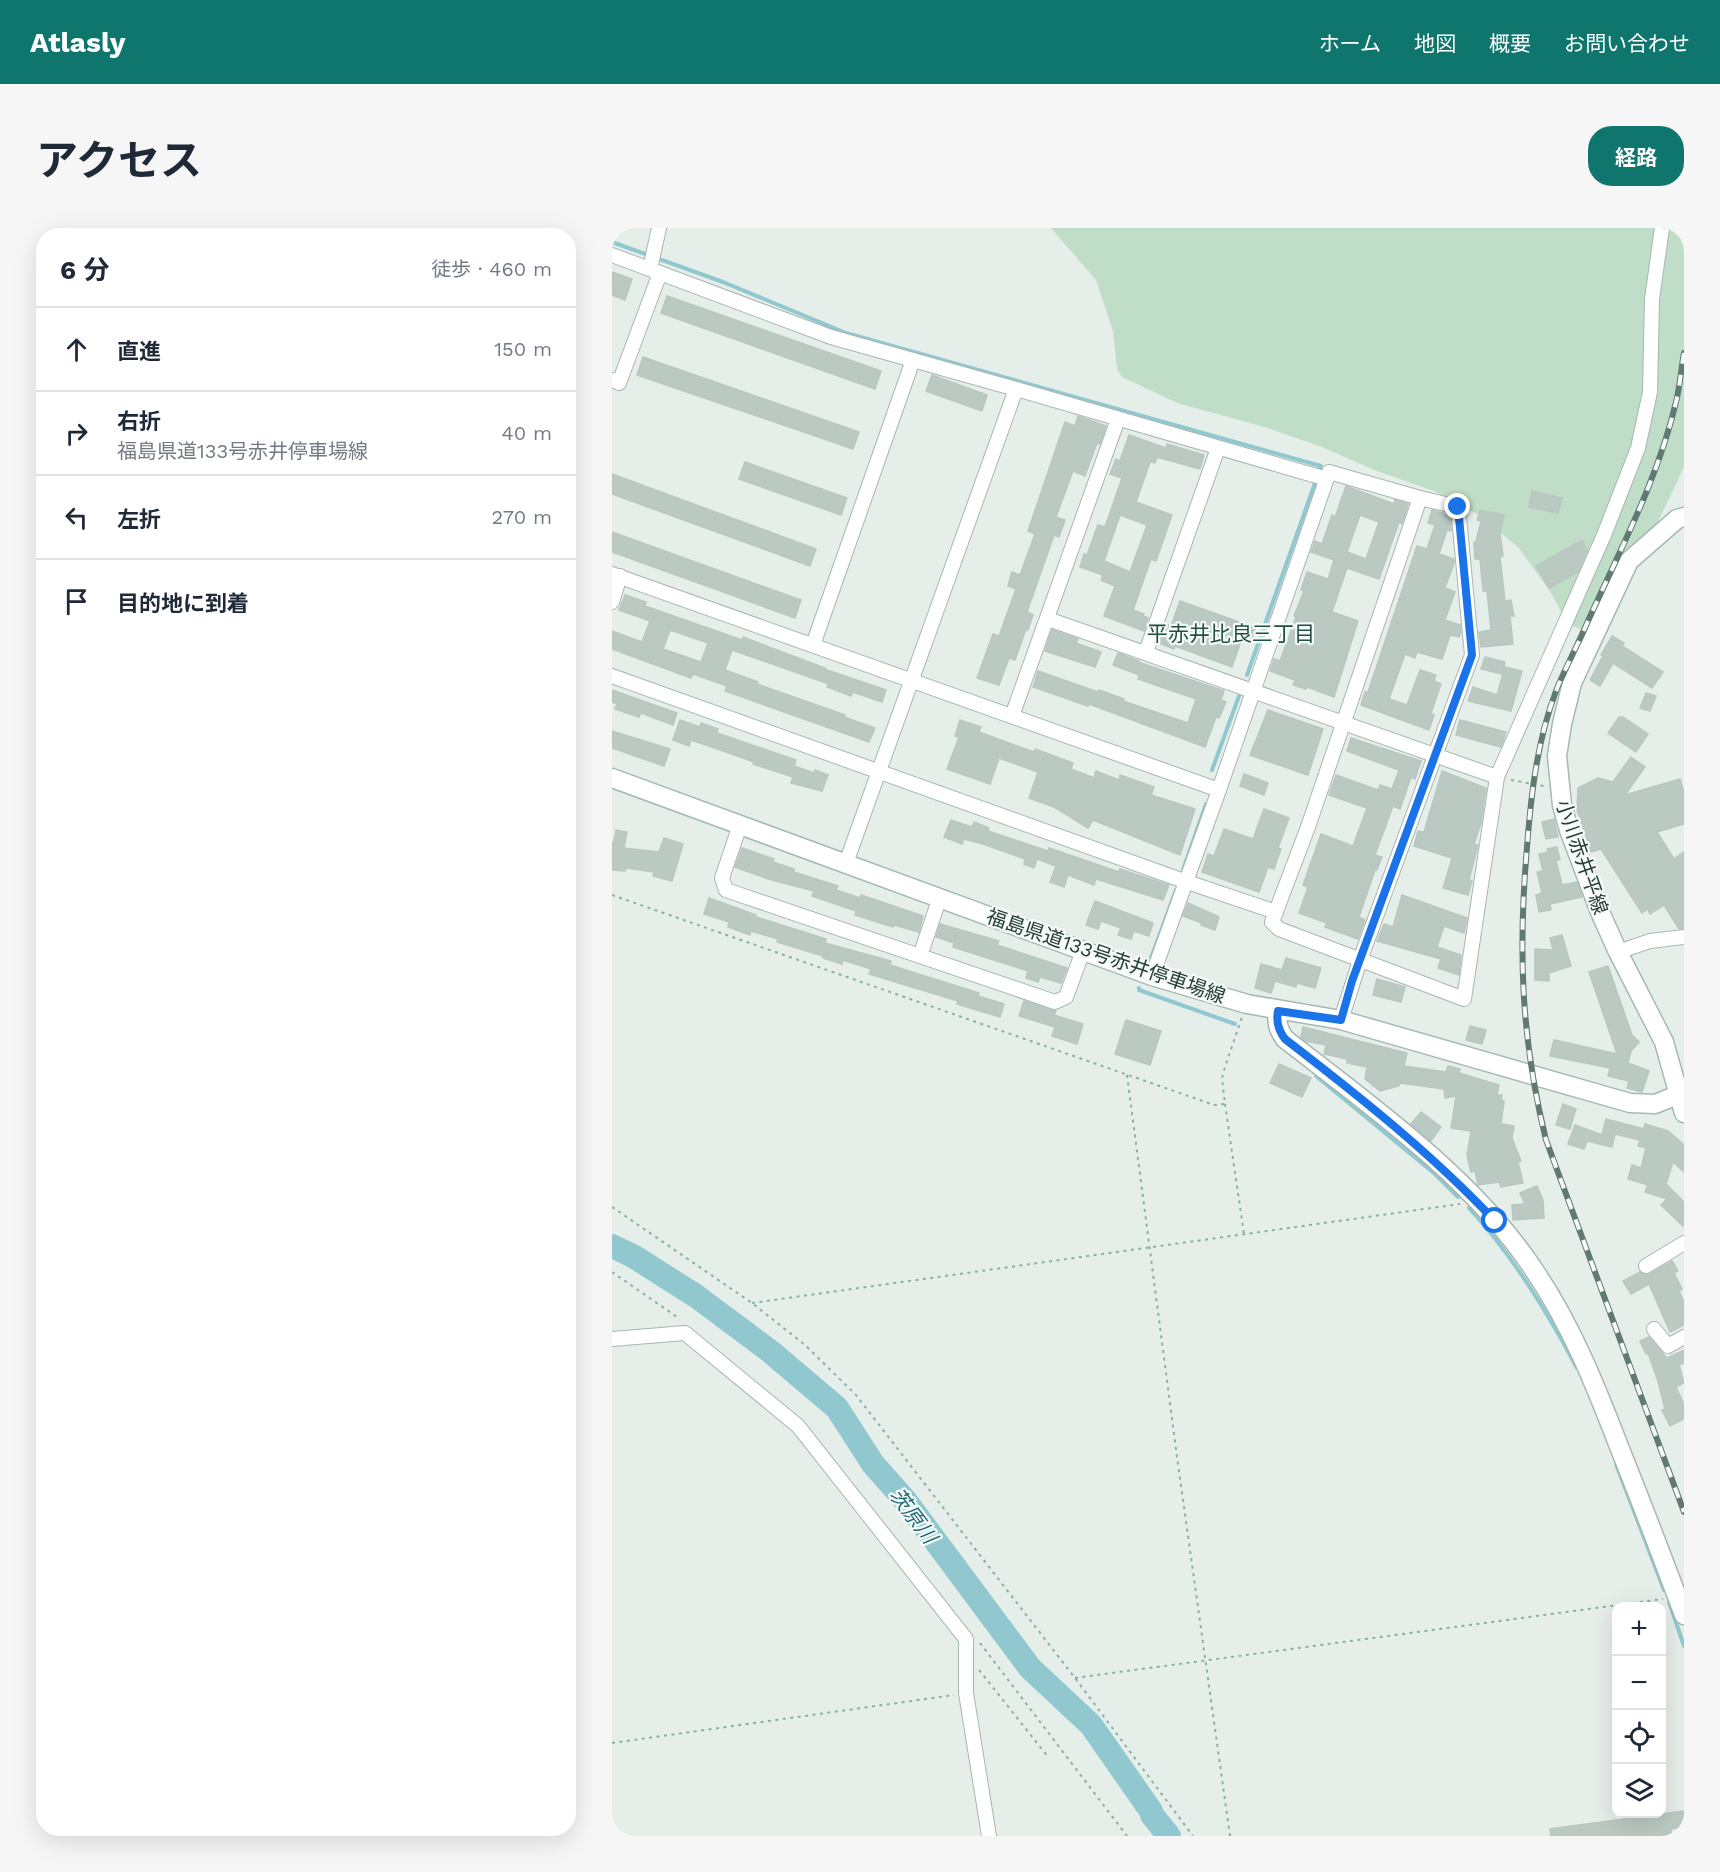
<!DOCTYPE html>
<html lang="ja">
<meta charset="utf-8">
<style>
:root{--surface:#fff;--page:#f6f6f7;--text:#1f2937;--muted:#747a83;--line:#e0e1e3;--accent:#0f766e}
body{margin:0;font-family:"Work Sans","Noto Sans JP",sans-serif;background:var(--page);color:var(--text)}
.controls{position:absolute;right:18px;bottom:18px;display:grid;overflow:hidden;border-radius:12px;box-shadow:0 6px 24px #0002}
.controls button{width:54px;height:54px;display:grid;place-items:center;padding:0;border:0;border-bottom:2px solid var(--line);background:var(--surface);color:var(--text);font:30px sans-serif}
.stop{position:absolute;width:18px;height:18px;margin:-14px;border:4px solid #1a73e8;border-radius:50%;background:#fff}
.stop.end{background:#1a73e8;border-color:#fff;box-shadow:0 2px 6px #0008}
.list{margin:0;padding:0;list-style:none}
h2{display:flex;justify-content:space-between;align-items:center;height:78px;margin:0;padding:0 24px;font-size:26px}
h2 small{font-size:20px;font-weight:400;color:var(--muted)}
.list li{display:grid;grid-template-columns:39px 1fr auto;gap:18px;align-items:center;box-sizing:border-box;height:84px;padding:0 24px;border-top:2px solid var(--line)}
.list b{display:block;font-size:22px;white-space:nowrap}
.list p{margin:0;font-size:20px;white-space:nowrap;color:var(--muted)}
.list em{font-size:20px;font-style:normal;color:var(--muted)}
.icon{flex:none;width:33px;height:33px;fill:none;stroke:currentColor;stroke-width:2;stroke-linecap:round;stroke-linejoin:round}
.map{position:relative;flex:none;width:1072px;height:1608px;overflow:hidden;border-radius:24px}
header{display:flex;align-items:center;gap:36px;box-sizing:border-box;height:84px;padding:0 30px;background:var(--accent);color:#fff}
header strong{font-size:28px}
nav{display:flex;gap:33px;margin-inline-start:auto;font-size:21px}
.intro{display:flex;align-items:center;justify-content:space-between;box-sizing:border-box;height:144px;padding:0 36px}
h1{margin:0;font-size:42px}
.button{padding:15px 27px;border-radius:24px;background:var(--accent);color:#fff;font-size:21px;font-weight:700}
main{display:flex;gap:36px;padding:0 36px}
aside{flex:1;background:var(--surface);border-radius:24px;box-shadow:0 6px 24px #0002}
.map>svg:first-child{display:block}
.green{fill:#c0dec7}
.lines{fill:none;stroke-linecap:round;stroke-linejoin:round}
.stream{stroke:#91c8d0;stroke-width:4}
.river{stroke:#91c8d0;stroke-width:24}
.building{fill:#bbc9c3;stroke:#b8c7c1;stroke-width:1.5;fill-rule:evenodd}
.minor-casing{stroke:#a8b6b1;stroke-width:16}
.tertiary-casing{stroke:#a8b6b1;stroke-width:21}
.secondary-casing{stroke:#a4b9b1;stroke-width:21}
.path{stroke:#88b0a2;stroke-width:2;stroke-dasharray:3 4.5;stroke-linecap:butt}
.minor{stroke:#fff;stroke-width:14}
.tertiary{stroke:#fff;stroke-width:18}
.secondary{stroke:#fff;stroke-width:18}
.rail-casing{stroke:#607a73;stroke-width:6}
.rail{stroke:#f6faf8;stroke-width:4;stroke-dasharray:11;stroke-linecap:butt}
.route{stroke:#1a73e8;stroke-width:8}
.labels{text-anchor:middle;stroke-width:4.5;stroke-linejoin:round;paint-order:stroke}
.street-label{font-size:20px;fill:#253f38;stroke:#f6faf8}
.neighbourhood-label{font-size:21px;fill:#225144;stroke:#f6faf8}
.water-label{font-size:21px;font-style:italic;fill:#226d79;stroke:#f6faf8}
</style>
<header>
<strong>Atlasly</strong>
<nav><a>ホーム</a><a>地図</a><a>概要</a><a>お問い合わせ</a></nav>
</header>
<div class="intro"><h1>アクセス</h1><a class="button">経路</a></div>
<main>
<aside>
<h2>6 分<small>徒歩 · 460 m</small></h2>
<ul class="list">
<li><svg class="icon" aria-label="ahead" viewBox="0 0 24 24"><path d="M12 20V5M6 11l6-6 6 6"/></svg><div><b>直進</b></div><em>150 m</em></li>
<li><svg class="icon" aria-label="right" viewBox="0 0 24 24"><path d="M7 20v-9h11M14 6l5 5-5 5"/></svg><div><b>右折</b><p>福島県道133号赤井停車場線</p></div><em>40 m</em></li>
<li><svg class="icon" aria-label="left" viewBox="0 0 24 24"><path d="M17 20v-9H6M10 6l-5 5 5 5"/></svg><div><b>左折</b></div><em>270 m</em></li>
<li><svg class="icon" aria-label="arrive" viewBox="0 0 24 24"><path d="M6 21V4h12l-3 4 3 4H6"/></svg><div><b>目的地に到着</b></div></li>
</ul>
</aside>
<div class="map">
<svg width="1072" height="1608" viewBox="0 0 1072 1608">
<rect width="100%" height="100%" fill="#e6eeea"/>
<polygon class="green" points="439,0 1072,0 1072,239 1043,300 987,396 973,403 956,396 938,363 906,319 865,286 822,263 762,242 710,219 656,200 565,175 510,149 505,141 501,103 484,52"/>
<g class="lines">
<g class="stream">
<polyline points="0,14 111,54 234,105 709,238 708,240"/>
<polyline points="635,447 703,255"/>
<polyline points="600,542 627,468"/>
<polyline points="571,642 594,576"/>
<polyline points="538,733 564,662"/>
<polyline points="527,760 527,762 623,796"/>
<polyline points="704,848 823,946 846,969"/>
<path d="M857,980C901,1028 934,1082 965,1140"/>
<polyline points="1004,1236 1052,1362"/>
<polyline points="1057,1374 1072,1418"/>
</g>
<polyline class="river" points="0,1018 21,1028 84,1068 159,1124 225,1180 261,1236 293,1272 418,1440 479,1497 539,1583 540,1587 557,1608"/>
</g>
<g class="building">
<polygon points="0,44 20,51 13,72 0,67"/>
<polygon points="55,68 269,143 263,161 49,85"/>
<polygon points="31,129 247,204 241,221 25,147"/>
<polygon points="320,147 375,167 370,183 314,163"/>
<polygon points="466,188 494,198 488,216 485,215 473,248 461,243 444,289 453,292 447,309 442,307 415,384 421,387 416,402 414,401 403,432 397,430 387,457 365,450 381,406 387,408 404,361 396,358 400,344 408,347 423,306 416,303 453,194 463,198"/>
<path d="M517,207L554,220L555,216L592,227L588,241L545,229L543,235L538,234L524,274L560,287L544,333L539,331L521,382L532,386L531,388L536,390L532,403L492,388L503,358L489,352L491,347L468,339L472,326L475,327L486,297L493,299L510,250L498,246L504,231L508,233ZM508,287L535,297L518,344L492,333Z"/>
<polygon points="133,234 235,270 229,287 127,251"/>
<polygon points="0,246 204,321 198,338 0,266"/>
<path d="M734,258L782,276L783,272L796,276L790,296L787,294L767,351L735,340L720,384L746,393L722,469L695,459L694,461L681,457L683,452L658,443L662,431L668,433L684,389L682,388L692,363L689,362L695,344L716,351L722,332L699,324L703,313L710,316L720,287L723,289ZM748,287L767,294L754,331L735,324Z"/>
<polygon points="920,263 950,270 946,285 917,279"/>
<polygon points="820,282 838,287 839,303 835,302 827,326 842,331 842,335 833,360 843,364 833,392 848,397 849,405 847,409 838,407 830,431 805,424 803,430 793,426 777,471 795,477 808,442 824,447 822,453 829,456 819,485 822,487 817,502 749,477 753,464 756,464 805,318 815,321 823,297 816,295"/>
<polygon points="868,282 892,287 888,305 891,328 888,329 893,373 899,372 902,388 898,388 901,416 869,419 867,404 879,402 875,363 871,363 868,331 863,331 862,314 864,314 869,293 865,292"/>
<polygon points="0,304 189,372 183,390 0,324"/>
<polygon points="970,312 975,322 966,344 937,360 924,338"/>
<path d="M13,367L34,374L33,378L130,412L131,409L213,440L212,441L274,462L270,474L241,464L239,468L215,459L217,456L120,422L113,442L146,454L145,456L233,487L232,489L263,500L257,514L113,463L115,458L81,446L79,450L0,421V403L30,414L38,393L7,382ZM58,402L96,415L89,434L51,421Z"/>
<polygon points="568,373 644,400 638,416 629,413 620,439 563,418 562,421 547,415 553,396 559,398"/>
<polygon points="440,402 466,411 464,415 489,424 483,439 433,423"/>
<polygon points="1000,408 1012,415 1010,418 1051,444 1040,460 1001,435 988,458 978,452 991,428 989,427"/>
<polygon points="506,425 527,433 526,434 612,463 609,472 614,474 607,490 604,489 593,519 477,476 476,478 421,459 426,443 486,464 487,462 512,471 511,473 576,495 584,471 526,451 527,447 501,437"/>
<polygon points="873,429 893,434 890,446 869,441"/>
<polygon points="893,439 910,443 899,483 856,473 861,459 885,467"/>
<polygon points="0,462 65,485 61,497 29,485 27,489 3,481 5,476 0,474"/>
<polygon points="1034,465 1044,468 1038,483 1028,480"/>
<polygon points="656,482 711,501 696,547 638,527"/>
<polygon points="1007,489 1011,489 1036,506 1024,524 996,505"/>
<polygon points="68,492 88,499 89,495 106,501 105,505 184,532 182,538 202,545 203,542 216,547 210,563 179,555 181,549 141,536 142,534 100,519 79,512 77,518 61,512"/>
<polygon points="348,492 369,499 367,504 422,524 423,521 461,535 459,541 482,550 484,543 507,552 508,547 542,559 539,567 583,581 568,627 481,592 476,600 442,579 417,570 426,544 387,530 378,556 335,541 347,509 343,508"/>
<polygon points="848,492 894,504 889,519 844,507"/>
<polygon points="0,503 58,521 52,538 0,520"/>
<polygon points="739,510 809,533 803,551 799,549 788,581 781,578 763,627 770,629 765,642 763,642 747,689 753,692 746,711 713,699 715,695 687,685 696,659 691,657 709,606 741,618 755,580 717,567 724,547 766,562 768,557 780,561 787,542 735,523"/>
<polygon points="1019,529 1033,539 1013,567 1068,551 1072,564 1072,596 1045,604 1062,631 1072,624 1072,700 1067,701 1052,677 1038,686 1036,681 1030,685 989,621 979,624 965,582 966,560 986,550 1001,554"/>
<polygon points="830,543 874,560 869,595 862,616 866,617 857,652 860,653 856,667 831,660 840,630 802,618 806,603 812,604"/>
<polygon points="632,546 656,555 652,567 628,558"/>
<polygon points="652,581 677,590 666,620 669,621 662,641 656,639 647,664 590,644 596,626 602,628 612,601 641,611"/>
<polygon points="942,591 946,609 934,611 930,594"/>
<polygon points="339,592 360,599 362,594 377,600 376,603 436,623 437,620 507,644 508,641 557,657 551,672 484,651 482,657 456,647 452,659 438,654 444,638 425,631 422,640 412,636 413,631 371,616 352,611 350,616 332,609"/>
<polygon points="4,602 15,604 12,620 47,624 52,610 71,616 60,653 41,648 42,644 14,640 13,643 0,642 0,614 2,614"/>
<polygon points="945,619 948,632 944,632 950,657 965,654 970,669 938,676 939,682 927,684 924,667 930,665 925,644 931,643 927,626 936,624 935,621"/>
<polygon points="130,620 162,631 161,634 182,641 182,644 226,658 224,662 248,670 249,667 311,688 307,704 282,697 281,699 243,687 244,683 200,668 202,663 156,651 123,639"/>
<polygon points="790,667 855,690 852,705 832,698 825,719 849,727 847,747 826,740 829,731 765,713 772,696 781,699"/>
<polygon points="97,670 144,687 144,689 214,711 213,715 279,733 278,737 367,765 366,768 392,776 388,789 345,776 346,773 257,746 259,741 231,732 230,736 211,730 211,728 165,714 166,711 139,703 138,707 116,699 117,694 92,686"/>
<polygon points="483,673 541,695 537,708 522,703 519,711 506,707 509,700 489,693 486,701 474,697"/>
<polygon points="576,675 607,689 603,702 589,697 590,695 571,688"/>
<polygon points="328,696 387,713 385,717 455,740 449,755 428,749 426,754 414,750 416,743 341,719 342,715 324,709"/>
<polygon points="950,707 959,738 937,745 937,753 923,752 923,721 941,722 938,710"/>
<polygon points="674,730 709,740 703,760 685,755 684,759 663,753 659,765 643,760 649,736 670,742"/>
<polygon points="996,738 1020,807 1027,814 1019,823 1016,835 1037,843 1030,864 1015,860 1017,853 996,848 998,840 938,828 942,812 1005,826 977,744"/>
<polygon points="765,751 793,759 789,774 761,767"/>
<polygon points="412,773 444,783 442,787 471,796 465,816 440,808 443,799 407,788"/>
<polygon points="514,792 549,803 538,837 503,826"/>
<polygon points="858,798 874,802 870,816 854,812"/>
<polygon points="691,799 795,825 792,838 834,844 836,838 848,841 847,845 887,857 885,867 890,867 889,872 892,873 889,896 902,898 900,910 909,933 906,934 911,955 889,959 887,954 866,957 863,943 859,944 855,928 859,903 839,900 844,868 833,870 832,861 788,855 787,858 768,863 753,851 755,839 735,835 735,831 712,826 714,817 693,813 689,809"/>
<polygon points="667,836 699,850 690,869 658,855"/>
<polygon points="951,876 964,881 958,901 944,897"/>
<polygon points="809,884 829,899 819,913 799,896"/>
<polygon points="994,891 1032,901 1033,896 1056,903 1072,917 1072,944 1061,934 1054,956 1072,974 1072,999 1049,977 1055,971 1033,964 1036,957 1016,951 1020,937 1029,940 1034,920 1026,918 1028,912 1003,906 1000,919 975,913 972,921 956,916 963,897 990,907"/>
<polygon points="925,958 931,972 932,990 901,992 900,977 913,976 908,965"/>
<polygon points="1060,1033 1066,1043 1062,1045 1070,1061 1067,1063 1072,1074 1072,1097 1058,1104 1037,1056 1019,1066 1011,1053 1028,1044 1034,1047 1038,1046"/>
<polygon points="1037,1109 1055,1130 1072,1122 1072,1135 1067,1137 1072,1155 1064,1159 1072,1176 1072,1191 1058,1198 1050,1182 1053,1181 1046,1153 1036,1125 1034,1126 1028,1113"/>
<polygon points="1072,1583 1072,1599 1059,1601 1059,1608 939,1608 938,1601"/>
</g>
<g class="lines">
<defs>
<g id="minor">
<polyline points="0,27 219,109 404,161"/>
<polyline points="38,41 47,0"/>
<polyline points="0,152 7,155 48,45"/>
<polyline points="0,346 607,562"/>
<polyline points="0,374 8,348"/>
<polyline points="436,391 885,549"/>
<polyline points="201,417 301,132"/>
<polyline points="534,424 606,220"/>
<polyline points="0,448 575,654 664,684"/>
<polyline points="400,488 506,191"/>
<polyline points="128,597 110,650 114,662 443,774 454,769 471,723"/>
<polyline points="234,635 404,161 715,251"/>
<polyline points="1006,724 1038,713 1072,709"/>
<polyline points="308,728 328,669"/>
<polyline points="540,748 607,562 717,244 808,270"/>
<polyline points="729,792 748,732 860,427 846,279 808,270 696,599 660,694 667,701 852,771 885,549 992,307 1026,220 1038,164 1040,71 1050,0"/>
<polyline points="1034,1038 1072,1015"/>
<polyline points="1042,1101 1056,1118 1072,1109"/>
<polyline points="0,1111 73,1105 186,1198 354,1411 354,1465 377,1608"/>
</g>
<path id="tertiary" d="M666,783C664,793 666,802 673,811C758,877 862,951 922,1042C960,1098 984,1159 1008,1221C1030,1276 1051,1331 1072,1387"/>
<g id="secondary">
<polyline points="1072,289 1065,291 1017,333 960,455 950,496 945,528 950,577 957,602 988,684 1006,724 1052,814 1072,885"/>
<polyline points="0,550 540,748 635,776 729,792 1018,875 1043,876 1068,866"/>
</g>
</defs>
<use href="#minor" class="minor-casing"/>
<use href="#tertiary" class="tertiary-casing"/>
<use href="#secondary" class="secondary-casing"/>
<g class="path">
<polyline points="899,552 932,558"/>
<polyline points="0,667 602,877 613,876 610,850 613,839 630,789"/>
<polyline points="515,847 565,1229 618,1608"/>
<polyline points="613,876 632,1006"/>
<polyline points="0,979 140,1075 193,1117 244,1167 463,1450 581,1608"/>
<polyline points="0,1044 68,1091"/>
<polyline points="140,1075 848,976"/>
<polyline points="368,1415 515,1608"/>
<polyline points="367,1442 437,1530"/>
<polyline points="463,1450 1051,1371"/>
<polyline points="0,1515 342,1467"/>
</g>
<use href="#minor" class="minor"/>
<use href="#tertiary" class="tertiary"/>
<use href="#secondary" class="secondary"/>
<defs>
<path id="rail" d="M1072,125C1069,141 1068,158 1064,174C1046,251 1008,322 976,393C966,417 953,440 944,463C925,513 919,567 915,619C906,723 909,810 934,912L1072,1284"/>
</defs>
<use href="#rail" class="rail-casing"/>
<use href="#rail" class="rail"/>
</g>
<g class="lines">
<path class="route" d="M846,279L860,427L740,753L729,792L666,783C664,793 666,802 673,811C747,868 819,925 883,993"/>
</g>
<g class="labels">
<g class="street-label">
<text transform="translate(970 629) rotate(71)" y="7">小川赤井平線</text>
<text transform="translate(494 728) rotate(19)" y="7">福島県道133号赤井停車場線</text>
</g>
<g class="neighbourhood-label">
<text x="619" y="413">平赤井比良三丁目</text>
</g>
<g class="water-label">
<text transform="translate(301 1288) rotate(53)" y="7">茨原川</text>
</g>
</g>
</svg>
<div class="controls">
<button>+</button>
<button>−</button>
<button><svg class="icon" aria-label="locate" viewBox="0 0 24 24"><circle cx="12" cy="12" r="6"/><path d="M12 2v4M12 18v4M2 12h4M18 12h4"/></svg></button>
<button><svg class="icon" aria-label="layers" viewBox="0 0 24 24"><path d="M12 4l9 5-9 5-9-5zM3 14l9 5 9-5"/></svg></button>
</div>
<div class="stop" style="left:883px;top:993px"></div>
<div class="stop end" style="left:846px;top:279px"></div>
</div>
</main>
